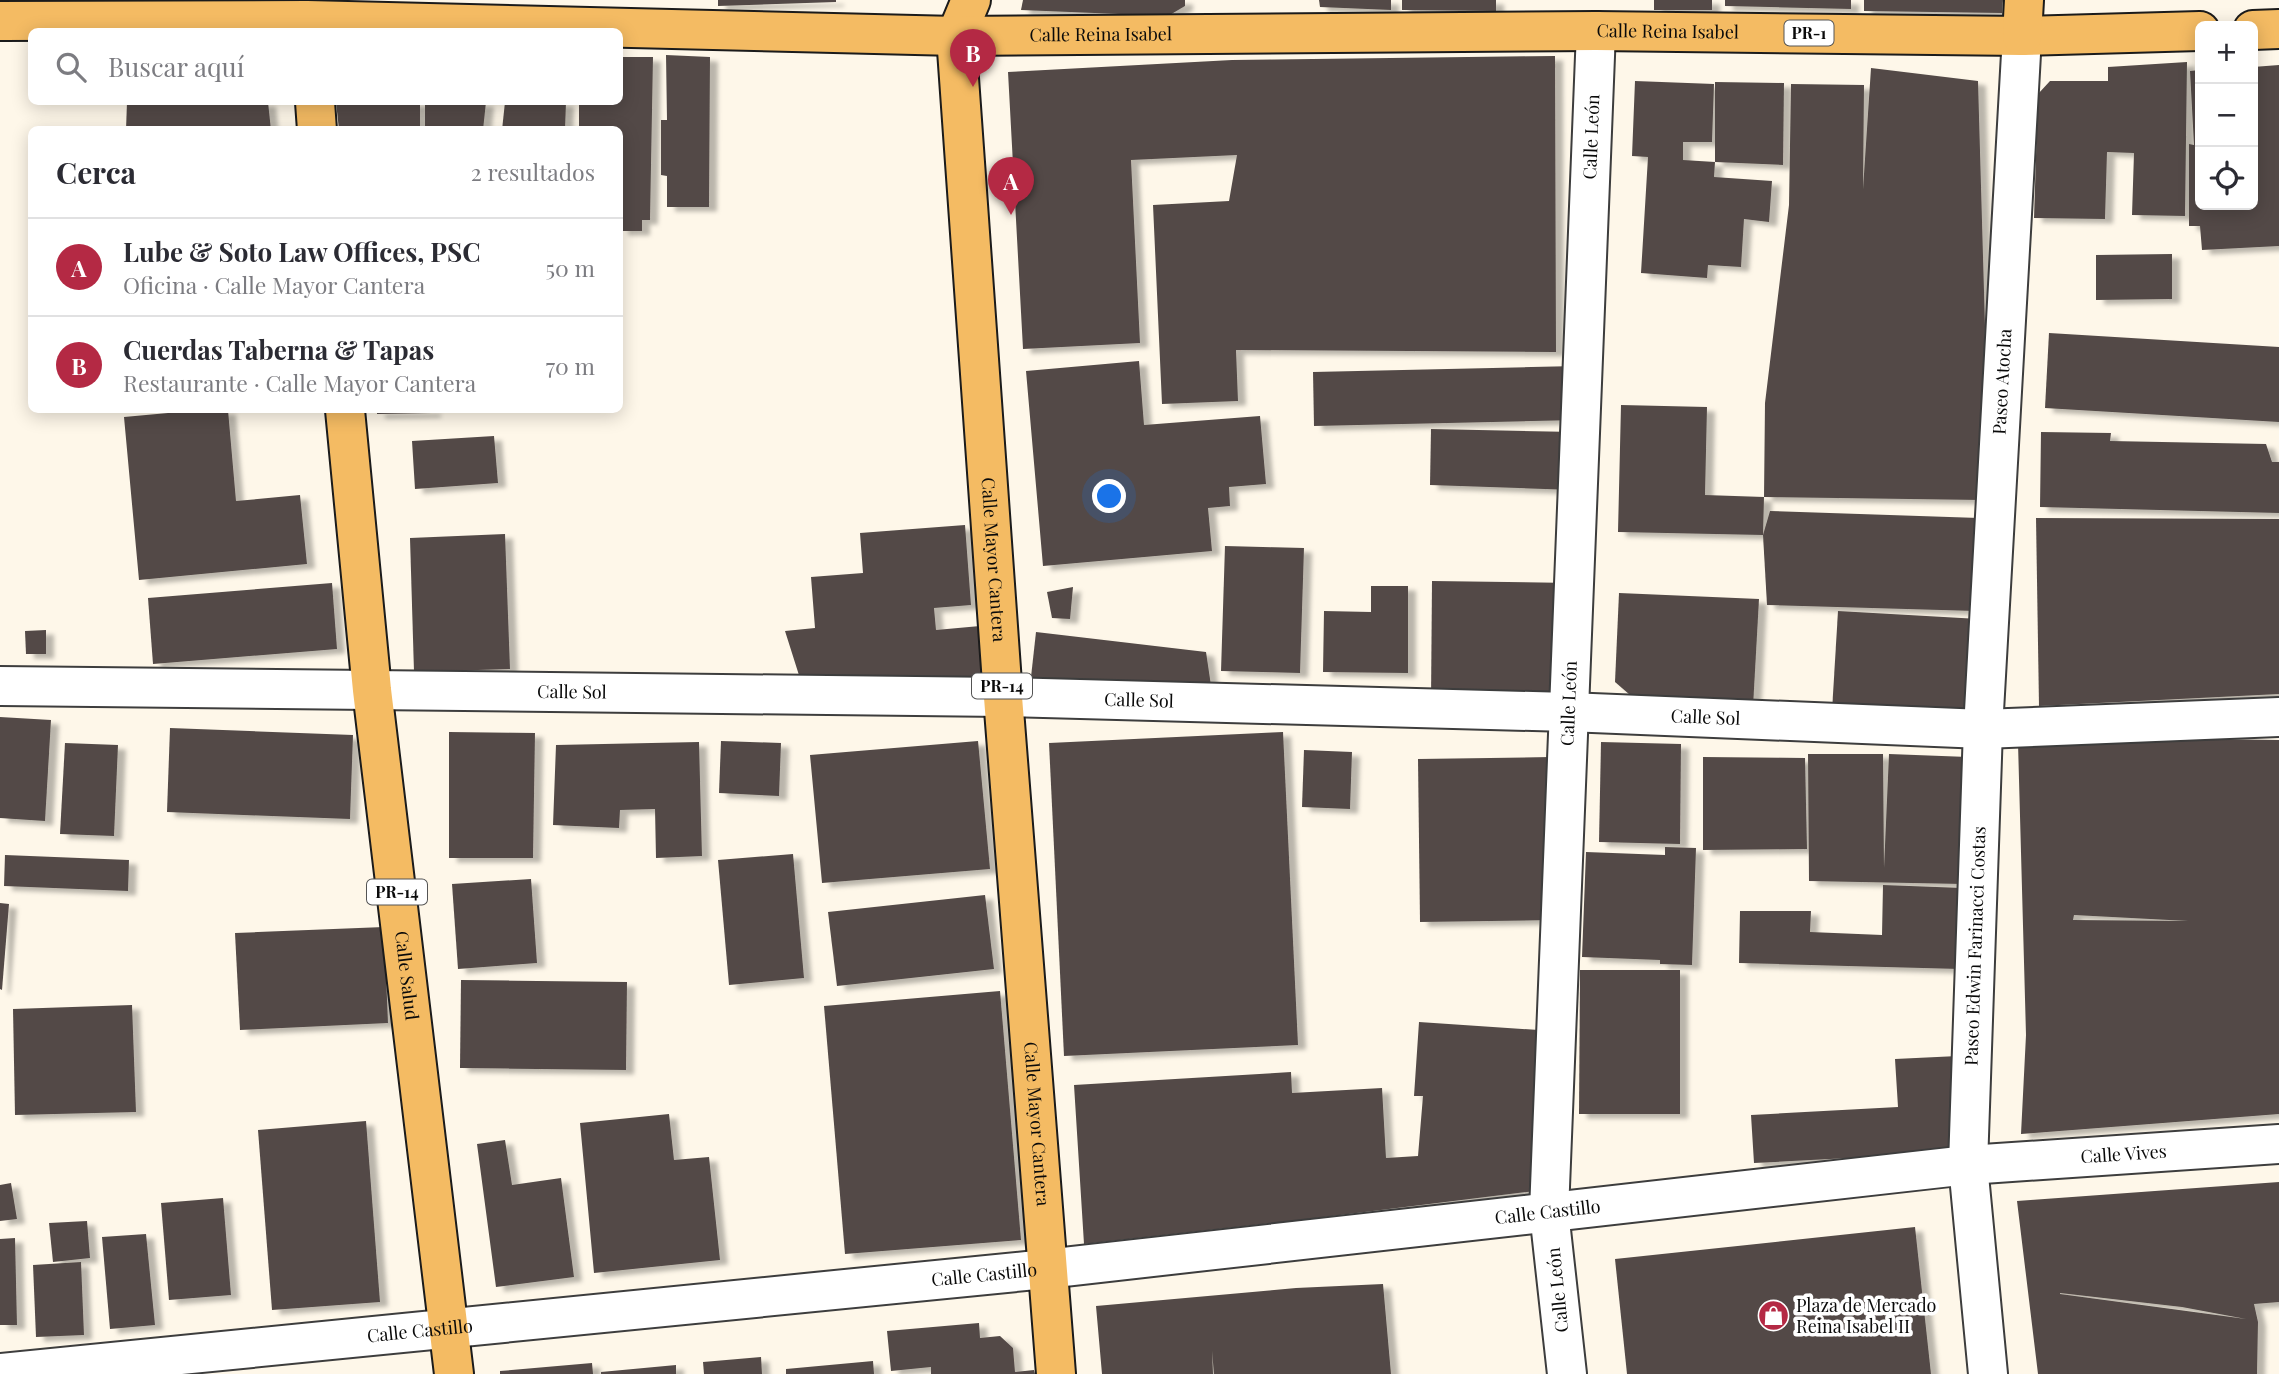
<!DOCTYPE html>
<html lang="es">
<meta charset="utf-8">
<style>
:root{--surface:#fff;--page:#f7f7f7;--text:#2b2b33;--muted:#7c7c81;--line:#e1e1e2;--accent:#b42944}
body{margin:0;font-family:"Playfair Display",serif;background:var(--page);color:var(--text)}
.controls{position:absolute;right:21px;top:21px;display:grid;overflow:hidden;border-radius:10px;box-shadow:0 4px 18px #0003}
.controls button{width:63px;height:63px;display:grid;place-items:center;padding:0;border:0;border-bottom:2px solid var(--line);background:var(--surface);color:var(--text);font:35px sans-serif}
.you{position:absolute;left:1110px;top:497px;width:24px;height:24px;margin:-18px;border:5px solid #fff;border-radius:50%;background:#1a73e8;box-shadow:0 0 0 10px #1a73e833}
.badge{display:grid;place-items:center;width:46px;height:46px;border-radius:50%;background:var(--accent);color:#fff;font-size:23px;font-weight:700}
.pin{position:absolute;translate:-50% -58px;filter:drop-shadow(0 2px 4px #0008)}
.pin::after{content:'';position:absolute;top:37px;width:24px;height:21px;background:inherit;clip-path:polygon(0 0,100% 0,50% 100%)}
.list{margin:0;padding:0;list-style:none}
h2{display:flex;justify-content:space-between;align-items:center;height:91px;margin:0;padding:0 28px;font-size:30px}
h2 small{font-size:23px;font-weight:400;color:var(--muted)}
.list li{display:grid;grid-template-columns:46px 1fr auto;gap:21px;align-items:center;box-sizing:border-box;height:98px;padding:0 28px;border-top:2px solid var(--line)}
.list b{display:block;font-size:26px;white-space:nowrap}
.list p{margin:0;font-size:23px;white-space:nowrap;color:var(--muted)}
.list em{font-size:23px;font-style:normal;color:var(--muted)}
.icon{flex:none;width:38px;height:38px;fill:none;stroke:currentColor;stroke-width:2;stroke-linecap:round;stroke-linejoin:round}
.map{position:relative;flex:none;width:2279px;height:1374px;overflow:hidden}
.search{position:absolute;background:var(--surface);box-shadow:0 4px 18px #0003;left:28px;top:28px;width:595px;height:77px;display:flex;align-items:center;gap:18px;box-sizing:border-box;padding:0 24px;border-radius:10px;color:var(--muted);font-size:26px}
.panel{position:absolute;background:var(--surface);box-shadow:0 4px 18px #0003;left:28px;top:126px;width:595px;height:287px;border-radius:10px}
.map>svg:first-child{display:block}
.building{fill:#534a47;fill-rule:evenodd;filter:url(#shadow)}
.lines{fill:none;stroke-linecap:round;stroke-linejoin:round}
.minor-casing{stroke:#3d3d3d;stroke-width:42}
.major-casing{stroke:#1b1b1b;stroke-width:42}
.minor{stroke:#fff;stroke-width:38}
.major{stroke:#f4bb63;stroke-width:38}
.labels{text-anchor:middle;stroke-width:7;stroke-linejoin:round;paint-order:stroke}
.shield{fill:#fff;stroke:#545454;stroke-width:2}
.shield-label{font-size:16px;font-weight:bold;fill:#0a0a0a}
.street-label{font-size:18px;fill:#0a0a0a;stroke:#fff}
.poi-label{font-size:18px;fill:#0a0a0a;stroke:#fff;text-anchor:start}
</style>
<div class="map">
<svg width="2279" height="1374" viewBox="0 0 2279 1374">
<defs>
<filter id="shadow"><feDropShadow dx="8" dy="4.5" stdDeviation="2" flood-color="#0004"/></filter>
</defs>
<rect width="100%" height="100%" fill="#fef7e9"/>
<g class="building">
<polygon points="144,0 230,0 230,1 144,2"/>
<polygon points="718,0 836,0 836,2 718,6"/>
<polygon points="1023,0 1185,0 1185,6 1168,16 1021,10"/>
<polygon points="1319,0 1391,0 1391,10 1320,7"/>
<polygon points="1402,0 1496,0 1496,11 1402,10"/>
<rect x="1654" y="0" width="58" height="10"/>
<polygon points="1725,0 1851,0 1851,9 1725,6"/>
<polygon points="1864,0 2003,0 2002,13 1864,11"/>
<polygon points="666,55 710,57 709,207 667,207 667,176 661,175 661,120 667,120"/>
<polygon points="1555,56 1556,352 1236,350 1238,401 1162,404 1153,205 1229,201 1237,155 1131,160 1140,343 1023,349 1008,72 1232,60"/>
<polygon points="620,57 653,57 650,220 642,220 642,231 620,231 620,130 579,130 579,102 620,102"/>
<polygon points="2187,62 2185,216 2132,215 2134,153 2107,152 2105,219 2034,218 2038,94 2050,81 2108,81 2108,67"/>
<polygon points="2279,65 2279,246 2202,250 2200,226 2189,226 2189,144 2194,145 2190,71 2200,70 2200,205 2253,205 2253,67"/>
<polygon points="1871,68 1978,81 1985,326 1981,500 1764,497 1765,403 1789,205 1791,84 1864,85 1863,189"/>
<polygon points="1635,81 1714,84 1712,142 1683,142 1683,160 1715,162 1714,177 1772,181 1769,222 1744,219 1741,267 1708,265 1707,278 1641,273 1648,157 1632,156"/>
<polygon points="1715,82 1784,83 1783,165 1715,162"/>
<polygon points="127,102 268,102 271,130 126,130"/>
<polygon points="336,102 420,102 420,130 339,130"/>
<polygon points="425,102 486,102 483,130 425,130"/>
<polygon points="505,102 566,102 565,130 502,130"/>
<polygon points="2172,254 2172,299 2096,300 2096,255"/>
<polygon points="2049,333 2279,347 2279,422 2045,408"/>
<polygon points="1139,361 1144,425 1260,416 1266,484 1229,487 1230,506 1208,508 1212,551 1043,566 1026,371"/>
<polygon points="1577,366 1579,420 1314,426 1313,372"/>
<polygon points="1621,405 1707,407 1705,495 1764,497 1763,535 1618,532"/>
<polygon points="201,410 228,410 236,501 300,495 307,564 139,580 124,417"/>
<polygon points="377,410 433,410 433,413 377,414"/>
<polygon points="1431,429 1575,432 1573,490 1430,485"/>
<polygon points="2041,432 2111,433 2110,441 2266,444 2272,462 2279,462 2279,513 2040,507"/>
<polygon points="494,436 498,483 415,489 412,441"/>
<polygon points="1770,511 1979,518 1976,611 1767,605 1763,535"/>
<polygon points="2036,518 2279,519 2279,694 2039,706"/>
<polygon points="965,525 971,605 934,608 936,630 980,626 985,689 804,691 785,631 815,628 811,577 863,573 860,533"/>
<polygon points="505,534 510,669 414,672 410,538"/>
<polygon points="1225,546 1304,548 1300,673 1221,671"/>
<polygon points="1432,581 1573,583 1559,700 1431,700"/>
<polygon points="332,583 337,649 153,664 148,598"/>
<polygon points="1371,586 1408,586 1408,673 1323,672 1324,611 1371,612"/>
<polygon points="1073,587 1070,619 1052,618 1047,592"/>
<polygon points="1619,593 1759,599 1753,707 1637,701 1615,682"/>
<polygon points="1838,611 1979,619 1974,719 1832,711"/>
<polygon points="46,630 46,654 26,654 25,631"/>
<polygon points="1036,632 1206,652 1213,699 1031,677"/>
<polygon points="0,717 51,720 45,821 0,818"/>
<polygon points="170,728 353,735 350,819 167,812"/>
<polygon points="449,732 535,733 533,858 449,858"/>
<polygon points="1283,732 1298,1045 1064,1056 1049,743"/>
<path d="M2214,739L2279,740V1114L2021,1134L2026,1035L2018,743ZM2074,915L2188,921L2073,920Z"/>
<polygon points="721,741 781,743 779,796 719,793"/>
<polygon points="978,741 990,869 822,883 810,755"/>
<polygon points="699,742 702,856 656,858 655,809 620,810 619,828 553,825 556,745"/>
<polygon points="1601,742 1681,744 1680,844 1599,842"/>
<polygon points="65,743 118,745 114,836 60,834"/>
<polygon points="1304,750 1352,752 1350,809 1302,807"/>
<polygon points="1808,754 1883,754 1884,868 1889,754 1968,757 1963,884 1809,881"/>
<polygon points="1551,757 1554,920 1420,922 1418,759"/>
<polygon points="1703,757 1805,758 1807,849 1703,850"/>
<polygon points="1665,847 1696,848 1692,965 1660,964 1660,960 1582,957 1586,852 1665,855"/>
<polygon points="793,854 804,978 729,985 718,860"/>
<polygon points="5,855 129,860 128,891 4,886"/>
<polygon points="531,879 537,963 458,969 452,884"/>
<polygon points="1883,885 1963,888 1960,969 1739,963 1740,911 1811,911 1810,932 1882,935"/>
<polygon points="985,895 994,969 837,986 828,912"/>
<polygon points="0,903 9,904 2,990 0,989"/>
<polygon points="384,927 388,1023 240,1030 235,933"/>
<polygon points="1580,970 1680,970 1680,1114 1579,1114"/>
<polygon points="461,980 627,982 626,1070 460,1068"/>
<polygon points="1000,991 1021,1240 845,1254 824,1006"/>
<polygon points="132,1005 136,1112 15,1115 13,1009"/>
<polygon points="1419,1022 1539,1030 1534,1104 1535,1191 1300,1220 1084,1244 1074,1085 1291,1072 1292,1093 1382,1088 1386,1158 1418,1156 1423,1096 1414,1096"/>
<polygon points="1958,1056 1964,1152 1754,1163 1751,1115 1898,1107 1895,1059"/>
<polygon points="669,1114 674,1160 709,1157 720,1260 594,1273 580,1123"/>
<polygon points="366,1121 380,1302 272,1310 258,1130"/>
<polygon points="505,1140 512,1185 561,1178 574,1277 496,1287 477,1144"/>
<path d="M2279,1182V1302L2254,1304L2258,1322L2257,1374H2038L2017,1201ZM2060,1293L2182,1307L2246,1319L2060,1294Z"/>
<polygon points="11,1183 17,1219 0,1221 0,1185"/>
<polygon points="223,1198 231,1295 169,1300 161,1203"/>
<polygon points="87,1221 90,1258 53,1262 49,1223"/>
<polygon points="1915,1227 1931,1374 1627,1374 1615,1259"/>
<polygon points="146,1234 155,1325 110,1329 102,1237"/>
<polygon points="15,1238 17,1325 0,1325 0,1239"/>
<polygon points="81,1262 84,1335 36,1337 33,1265"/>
<polygon points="1383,1284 1391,1374 1214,1374 1212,1351 1213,1374 1102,1374 1096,1306 1296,1288"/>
<polygon points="979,1323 980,1338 1000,1336 1013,1348 1015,1372 1034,1370 1035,1374 931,1374 931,1367 891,1371 887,1331"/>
<polygon points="761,1357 762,1374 704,1374 703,1362"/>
<polygon points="873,1361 874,1374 786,1374 786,1369"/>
<polygon points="592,1363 593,1374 500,1374 500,1371"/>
<polygon points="676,1365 676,1374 601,1374 601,1372"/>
</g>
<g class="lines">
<defs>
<g id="minor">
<path id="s1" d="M0,686L1003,697L1568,712L1983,729L2279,717"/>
<path id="s2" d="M0,1373L1046,1269L1968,1165L2279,1144"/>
<path id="s3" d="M1567,1374L1549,1212L1596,31"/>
<path id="s4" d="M1988,1374L1968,1165L1983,729L2022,36"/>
</g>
<g id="major">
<path id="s5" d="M971,0L956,36L1003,697L1056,1374"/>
<path id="s6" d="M0,21L307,20L956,36L1596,31L2022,36L2200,31"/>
<polyline points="2253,30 2279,29"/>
<polyline points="2022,36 2024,0"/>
<polyline points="315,102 317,130"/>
<path id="s7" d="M345,410L372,690L454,1374"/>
</g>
</defs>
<use href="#minor" class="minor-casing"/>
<use href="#major" class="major-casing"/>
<use href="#minor" class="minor"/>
<use href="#major" class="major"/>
</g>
<defs>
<symbol id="shop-disc" viewBox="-11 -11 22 22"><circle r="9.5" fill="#b42944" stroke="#fff"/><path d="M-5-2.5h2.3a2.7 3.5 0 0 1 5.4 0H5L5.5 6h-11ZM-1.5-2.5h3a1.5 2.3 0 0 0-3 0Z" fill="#fff"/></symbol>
</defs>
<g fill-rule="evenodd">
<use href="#shop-disc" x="1756" y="1298" width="35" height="35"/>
</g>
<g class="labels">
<g class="shield">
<rect x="1784.5" y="20.5" width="49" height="25" rx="5"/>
<rect x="972" y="673.5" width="60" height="25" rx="5"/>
<rect x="367" y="879.5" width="60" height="25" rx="5"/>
</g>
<g class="shield-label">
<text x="1809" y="39">PR-1</text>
<text x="1002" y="692">PR-14</text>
<text x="397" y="898">PR-14</text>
</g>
<g class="street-label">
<text dy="6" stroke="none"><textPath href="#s6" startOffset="1668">Calle Reina Isabel</textPath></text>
<text dy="6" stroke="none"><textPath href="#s6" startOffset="1101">Calle Reina Isabel</textPath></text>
<text dy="6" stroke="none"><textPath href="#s3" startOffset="1239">Calle León</textPath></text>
<text dy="6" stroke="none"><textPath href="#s4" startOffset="994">Paseo Atocha</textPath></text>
<text dy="6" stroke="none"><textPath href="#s5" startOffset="564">Calle Mayor Cantera</textPath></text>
<text dy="6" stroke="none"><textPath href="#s1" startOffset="572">Calle Sol</textPath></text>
<text dy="6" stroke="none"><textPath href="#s1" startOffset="1139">Calle Sol</textPath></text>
<text dy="6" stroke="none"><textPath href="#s3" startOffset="672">Calle León</textPath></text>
<text dy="6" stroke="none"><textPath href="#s1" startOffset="1706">Calle Sol</textPath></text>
<text dy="6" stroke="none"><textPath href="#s4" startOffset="429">Paseo Edwin Farinacci Costas</textPath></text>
<text dy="6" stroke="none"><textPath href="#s7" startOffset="569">Calle Salud</textPath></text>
<text dy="6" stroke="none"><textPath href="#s5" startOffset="1130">Calle Mayor Cantera</textPath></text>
<text dy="6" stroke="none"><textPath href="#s2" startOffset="2135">Calle Vives</textPath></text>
<text dy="6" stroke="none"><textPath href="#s2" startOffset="1556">Calle Castillo</textPath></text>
<text dy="6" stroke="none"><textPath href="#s2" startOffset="989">Calle Castillo</textPath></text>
<text transform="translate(1558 1290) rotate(-96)" y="6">Calle León</text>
<text dy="6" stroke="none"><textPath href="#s2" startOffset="422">Calle Castillo</textPath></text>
</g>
<g class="poi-label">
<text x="1796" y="1312">Plaza de Mercado<tspan x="1796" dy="21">Reina Isabel II</tspan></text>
</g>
</g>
</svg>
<div class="controls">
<button>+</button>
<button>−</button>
<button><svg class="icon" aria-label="locate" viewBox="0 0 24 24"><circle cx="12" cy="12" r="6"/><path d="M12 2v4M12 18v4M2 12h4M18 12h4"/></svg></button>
</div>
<div class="you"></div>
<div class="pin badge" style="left:1011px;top:215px">A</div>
<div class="pin badge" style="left:973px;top:87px">B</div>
<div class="search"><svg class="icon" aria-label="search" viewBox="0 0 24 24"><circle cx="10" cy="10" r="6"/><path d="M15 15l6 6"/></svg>Buscar aquí</div>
<section class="panel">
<h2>Cerca<small>2 resultados</small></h2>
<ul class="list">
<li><span class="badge">A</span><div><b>Lube &amp; Soto Law Offices, PSC</b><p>Oficina · Calle Mayor Cantera</p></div><em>50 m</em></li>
<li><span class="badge">B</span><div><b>Cuerdas Taberna &amp; Tapas</b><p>Restaurante · Calle Mayor Cantera</p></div><em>70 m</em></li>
</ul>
</section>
</div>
